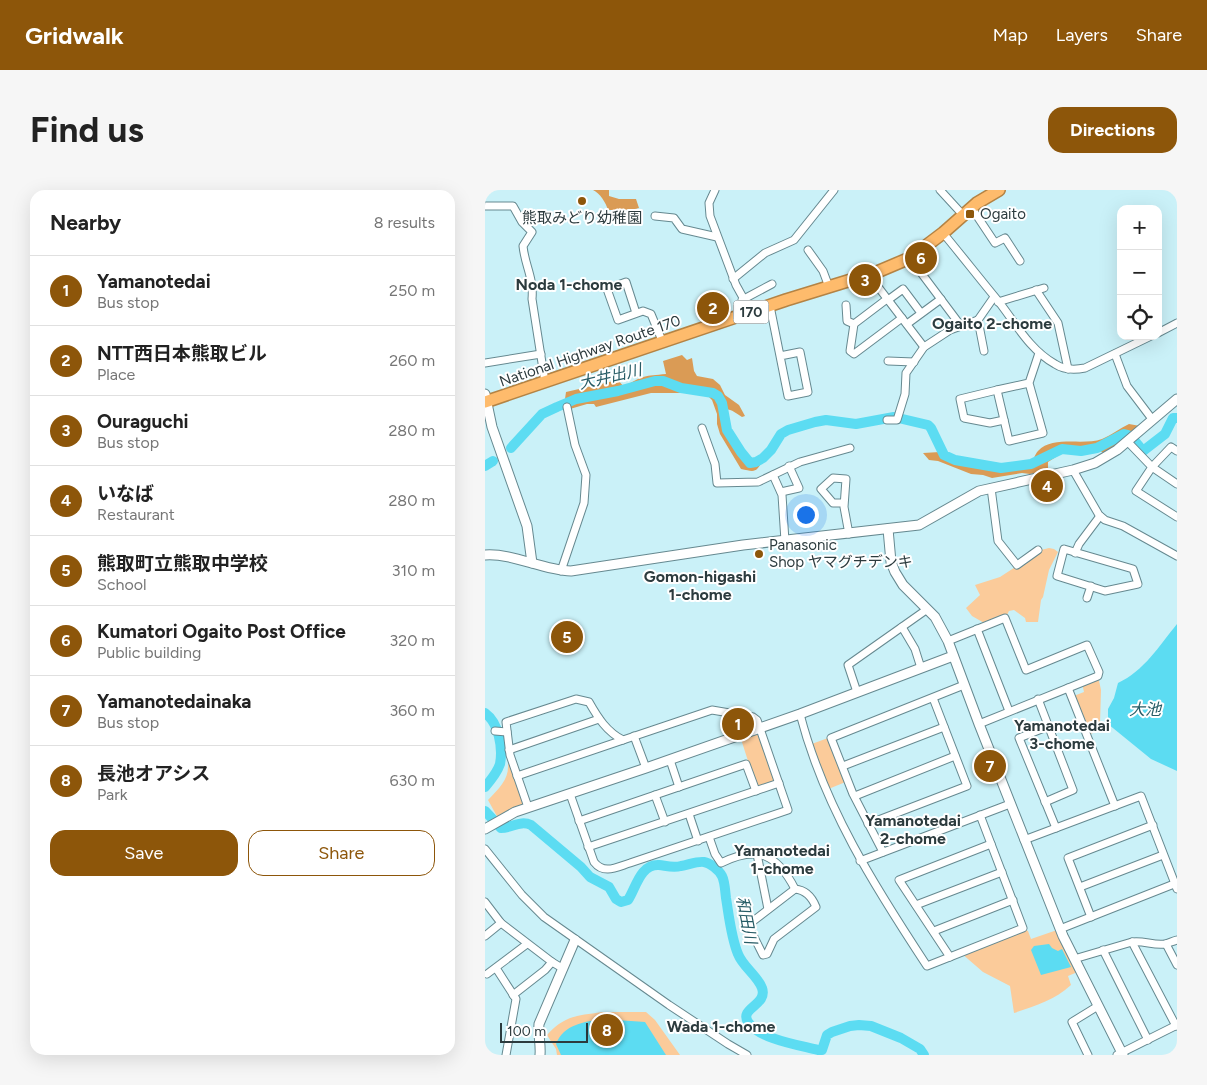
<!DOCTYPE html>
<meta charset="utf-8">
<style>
:root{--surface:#fff;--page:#f6f6f6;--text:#222;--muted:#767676;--line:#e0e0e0;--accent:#8d560a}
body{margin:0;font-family:Figtree,"Noto Sans JP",sans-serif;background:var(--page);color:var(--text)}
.controls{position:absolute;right:15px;top:15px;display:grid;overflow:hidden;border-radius:10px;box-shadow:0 5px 20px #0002}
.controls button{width:45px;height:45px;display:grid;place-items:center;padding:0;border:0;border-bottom:1px solid var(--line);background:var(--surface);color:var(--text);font:25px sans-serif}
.scale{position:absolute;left:15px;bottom:12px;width:88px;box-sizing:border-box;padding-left:5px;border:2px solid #2c3b3e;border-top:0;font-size:14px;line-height:18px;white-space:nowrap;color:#2c3b3e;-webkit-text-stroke:4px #fff;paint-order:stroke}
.you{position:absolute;left:320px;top:324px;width:18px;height:18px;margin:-12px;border:4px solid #fff;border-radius:50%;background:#1a73e8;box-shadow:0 0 0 8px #1a73e833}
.badge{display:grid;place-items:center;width:32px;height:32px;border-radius:50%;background:var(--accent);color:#fff;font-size:16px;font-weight:700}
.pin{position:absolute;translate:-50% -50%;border:2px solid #fff;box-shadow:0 1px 5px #0006}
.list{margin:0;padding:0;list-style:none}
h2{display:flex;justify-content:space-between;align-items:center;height:65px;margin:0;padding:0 20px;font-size:21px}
h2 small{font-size:16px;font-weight:400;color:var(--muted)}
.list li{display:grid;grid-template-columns:32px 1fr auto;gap:15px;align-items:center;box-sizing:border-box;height:70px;padding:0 20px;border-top:1px solid var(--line)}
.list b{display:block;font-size:19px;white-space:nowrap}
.list p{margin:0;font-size:16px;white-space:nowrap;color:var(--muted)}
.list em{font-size:16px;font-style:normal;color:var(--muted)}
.actions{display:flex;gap:10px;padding:15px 20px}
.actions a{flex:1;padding:11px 0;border:1px solid var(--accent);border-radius:15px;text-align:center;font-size:18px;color:var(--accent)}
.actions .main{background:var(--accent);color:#fff}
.icon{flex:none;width:28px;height:28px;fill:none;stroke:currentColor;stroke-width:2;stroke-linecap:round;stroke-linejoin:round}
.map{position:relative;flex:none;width:692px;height:865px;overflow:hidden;border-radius:15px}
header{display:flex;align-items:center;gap:30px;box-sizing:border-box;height:70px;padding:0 25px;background:var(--accent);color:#fff}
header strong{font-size:24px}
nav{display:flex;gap:28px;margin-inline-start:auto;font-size:18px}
.intro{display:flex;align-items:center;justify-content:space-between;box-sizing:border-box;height:120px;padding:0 30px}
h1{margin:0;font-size:35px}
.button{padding:12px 22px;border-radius:15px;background:var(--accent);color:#fff;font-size:18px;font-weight:700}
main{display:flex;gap:30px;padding:0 30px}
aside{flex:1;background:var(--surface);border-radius:15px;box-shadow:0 5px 20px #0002}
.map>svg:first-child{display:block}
.green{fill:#fbcb9a}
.forest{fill:#da9b55}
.water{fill:#5cdcf2}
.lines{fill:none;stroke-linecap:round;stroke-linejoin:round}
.river{stroke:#5cdcf2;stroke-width:10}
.minor-casing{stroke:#668990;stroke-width:9}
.tertiary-casing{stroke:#668990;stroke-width:11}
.trunk-casing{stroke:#b48344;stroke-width:14}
.minor{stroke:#fff;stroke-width:7}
.tertiary{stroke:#fff;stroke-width:9}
.trunk{stroke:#febb6c;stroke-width:11}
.poi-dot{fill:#8d560a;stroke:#fff;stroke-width:2}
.labels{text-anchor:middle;stroke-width:4;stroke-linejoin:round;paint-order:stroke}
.shield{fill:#fff;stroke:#6b7678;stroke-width:1}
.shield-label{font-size:14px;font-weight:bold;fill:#2c3b3e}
.poi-label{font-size:15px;fill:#2c3b3e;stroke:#fff;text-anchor:start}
.street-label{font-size:15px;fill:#2c3b3e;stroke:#fff}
.neighbourhood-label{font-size:16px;font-weight:bold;fill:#2c3b3e;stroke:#fff}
.water-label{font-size:16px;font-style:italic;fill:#275c66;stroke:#fff}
</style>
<header>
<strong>Gridwalk</strong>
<nav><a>Map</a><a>Layers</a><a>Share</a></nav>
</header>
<div class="intro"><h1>Find us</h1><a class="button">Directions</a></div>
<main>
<aside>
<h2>Nearby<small>8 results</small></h2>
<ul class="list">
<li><span class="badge">1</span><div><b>Yamanotedai</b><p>Bus stop</p></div><em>250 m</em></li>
<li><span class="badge">2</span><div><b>NTT西日本熊取ビル</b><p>Place</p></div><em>260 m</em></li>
<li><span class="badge">3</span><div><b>Ouraguchi</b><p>Bus stop</p></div><em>280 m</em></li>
<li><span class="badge">4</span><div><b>いなば</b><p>Restaurant</p></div><em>280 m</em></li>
<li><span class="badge">5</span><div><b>熊取町立熊取中学校</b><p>School</p></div><em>310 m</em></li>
<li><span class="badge">6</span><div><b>Kumatori Ogaito Post Office</b><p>Public building</p></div><em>320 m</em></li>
<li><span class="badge">7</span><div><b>Yamanotedainaka</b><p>Bus stop</p></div><em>360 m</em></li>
<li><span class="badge">8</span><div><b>長池オアシス</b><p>Park</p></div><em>630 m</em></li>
</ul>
<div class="actions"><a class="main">Save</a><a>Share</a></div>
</aside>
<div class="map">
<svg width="692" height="865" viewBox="0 0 692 865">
<rect width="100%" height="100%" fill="#caf1f8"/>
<g class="green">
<polygon points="564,358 569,359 573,362 564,380 558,407 556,410 553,432 541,432 540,428 529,420 524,421 522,425 501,434 487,426 481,418 495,405 490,395 515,387 556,360"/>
<polygon points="613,486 616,500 615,534 617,539 601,546 586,507 599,502 597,493"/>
<polygon points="270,545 277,545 294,593 271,601 261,574 263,571 256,549"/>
<polygon points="343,548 363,591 341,600 324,555"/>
<path d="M27,569L43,617L14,630L3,610C14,598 24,590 23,574Z"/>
<path d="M538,738L543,741L546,749L575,739L595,781L583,786L586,795C570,810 550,816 529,823L525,796L498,782L476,763Z"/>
<path d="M117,822H161L170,830L195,865H72L71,859L62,845C80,825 92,826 117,822Z"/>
</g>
<g class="forest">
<path d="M108,0H124V6L134,9H151L154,18C149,20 129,20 123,20C121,13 115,3 108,0Z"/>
<path d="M197,165L202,170L207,168L209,181L212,186L228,189L235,195L240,205L254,215L260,226L257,227C251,223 244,217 237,220C241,245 247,251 261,272L266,274L278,270C271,283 270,282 256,279L235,244L232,234V224L227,210L222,205L211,203H166L111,217L109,214H102L85,219L82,217L80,209L81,202L133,190L139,197C158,185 160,186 181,184L178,171Z"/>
<path d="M644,234L655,236L633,256L619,263L615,261L603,264L576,262L574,265L563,272V281L545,284L537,283L507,288L498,285L486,284L453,271L444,270L438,263L455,262C473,280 522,281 545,275C548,271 550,264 553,261C568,245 598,256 617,249C627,245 635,238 644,234Z"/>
</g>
<g class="water">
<path d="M692,434V581L666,569L623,534V519L629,508L633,493C659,481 674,456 692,434Z"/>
<polygon points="564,754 567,758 573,761 577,759 586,777 556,785 546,760 549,756"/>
<path d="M118,829L160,832L181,865H76L71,854C79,834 99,832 118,829Z"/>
</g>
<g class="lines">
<g class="river">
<polyline points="648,249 658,261 680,244 688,228 692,228"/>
<polyline points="26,258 57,224 72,217 91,209 133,201 170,191 178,191 196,198 228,203 233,206 237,213 242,240 256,262 265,273 271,272 278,268 286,260 296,244 303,240 330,232 341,230 371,234 409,227 443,235 446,238 459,265 470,270 516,278 546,274 577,259 596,261 612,258 639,244 643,245"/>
<polyline points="0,276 8,271"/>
<path d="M0,523C14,533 18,558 15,574C12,583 6,590 0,597"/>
<path d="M0,621L16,638C27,638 35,630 46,635L96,677L105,687L124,697L131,709L136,712L143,710C151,698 155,674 174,675C182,676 188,678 196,676C203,675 212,671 219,672C225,673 234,680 237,686C240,692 240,701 241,708C244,726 246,747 253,764C258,777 272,785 277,798C283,815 254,818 263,832C274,849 314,855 333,860H337L342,845L347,842L365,836L374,835L386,836L416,848L435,859L439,865"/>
</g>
<defs>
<g id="minor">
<polyline points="230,0 224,13 225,26 251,95 266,122"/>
<polyline points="455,0 478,25"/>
<path d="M0,16H28L37,32L47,42L38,56C40,76 49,88 47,109L60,192"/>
<polyline points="486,17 510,53 520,48 535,71"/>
<polyline points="170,26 189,28 197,39 232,47"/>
<path d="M458,43C477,66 495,89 514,112C531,134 545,160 570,174C579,180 590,180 600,178L666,146"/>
<polyline points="323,60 338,81 344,97"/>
<polyline points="425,68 476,136"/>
<polyline points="384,85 439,157"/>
<polyline points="248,89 280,63 309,50 349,0"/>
<polyline points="551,100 573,133 583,179"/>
<polyline points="402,109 369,134 365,161 369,164 417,128"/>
<polyline points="257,110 287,94"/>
<polyline points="403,110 418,99 436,123"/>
<polyline points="513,112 559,98"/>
<polyline points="361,115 362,131 369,134"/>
<polyline points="285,116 303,206 323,202 315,162 295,166"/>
<polyline points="151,123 141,92 122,99 133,130 158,121 166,124 178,153"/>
<polyline points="493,130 499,161"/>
<polyline points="422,134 456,109"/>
<polyline points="673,143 692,133"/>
<polyline points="630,164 642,196 667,229"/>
<polyline points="403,171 429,172"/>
<polyline points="0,173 56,164"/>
<polyline points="544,193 512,200 524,251 558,243 544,193 554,163"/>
<polyline points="512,200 475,209 479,228 505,233 519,230"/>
<polyline points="402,230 412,230 420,204 421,183 439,157 465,140 493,130 509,107"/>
<polyline points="217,238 230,274 232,293 273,292 315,272 365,258"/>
<polyline points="642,251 667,277 651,301 692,327"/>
<polyline points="692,261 686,257 667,277 692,294"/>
<polyline points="588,280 614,325 620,330 638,336 692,366"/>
<polyline points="288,285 297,305 300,351"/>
<polyline points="506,298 513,351 532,375 553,360"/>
<polyline points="296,302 314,298 304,276"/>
<polyline points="359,313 348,313 336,299 348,288 361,289 359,317 364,344"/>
<polygon points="579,359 648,379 653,394 620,401 572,386"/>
<polyline points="590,363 594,354 615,326"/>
<polyline points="76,381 99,313 101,285 90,255 82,217"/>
<polyline points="602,408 606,396"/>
<polyline points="417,437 430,459 436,478"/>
<polyline points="492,439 524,521"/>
<polyline points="463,451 520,428 541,480 602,455 614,482 613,486 494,534"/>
<polyline points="583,498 630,616"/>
<polyline points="372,502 363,475 441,420"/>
<polyline points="553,509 588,600 560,612"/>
<path d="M315,524C339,617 390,697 442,776L538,738L495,625"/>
<polyline points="564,536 534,548 571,638"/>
<polyline points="10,541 22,542"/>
<polyline points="149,546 161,578"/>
<polyline points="24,560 114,529"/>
<polyline points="185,570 194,597"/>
<polyline points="358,576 459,537"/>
<polyline points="32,586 138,550"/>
<polyline points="170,605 180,632"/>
<polyline points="370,606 470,566"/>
<path d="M43,617L25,565L21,532L91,509L104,512C113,528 122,542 138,550L227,520L268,527L272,530L303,620L145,673C132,677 119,685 109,672L85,604"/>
<polyline points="204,624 213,651"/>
<polyline points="94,631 261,574 271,601"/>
<polyline points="383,634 482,596 448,508"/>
<path d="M224,647L230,664L236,673C273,655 292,664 310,699"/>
<polyline points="539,650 656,606 692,699"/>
<polyline points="103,657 294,593"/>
<polyline points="0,659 37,705 59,727 184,815 243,854 262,865"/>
<polyline points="398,662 368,604 346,548 479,495"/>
<polyline points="272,664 283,719"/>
<polyline points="375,671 525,614"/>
<polyline points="595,697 678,665"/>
<path d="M310,699C321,700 327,707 331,717L289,749L282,764L278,765L263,735Z"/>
<polyline points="0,712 16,733 67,772 77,778"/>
<polyline points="431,715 517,682"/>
<polyline points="606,727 583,668 668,635"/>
<polyline points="575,739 689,694"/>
<polyline points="449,741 528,710"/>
<polyline points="0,746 16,733"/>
<polyline points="647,752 691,836"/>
<polyline points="681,754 692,775"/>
<polyline points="618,760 663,850"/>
<polyline points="465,767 414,690 506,654"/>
<path d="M589,769L647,752C658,750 669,756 680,754C684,753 688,751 692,750"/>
<polyline points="11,778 31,809 21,865"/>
<polyline points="2,784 42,754"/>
<polyline points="28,805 60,780 67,772"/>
<polyline points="603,865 587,832 613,816"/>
<polyline points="632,865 692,835"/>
</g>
<g id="tertiary">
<polyline points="0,204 7,237 42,336 47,373"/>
<polyline points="403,339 406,372 410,382 418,395 450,427 463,451 494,534 578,746 638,865"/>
<path d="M0,365C29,363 56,380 86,381L258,355L434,335L494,301L588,280L610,273L632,260L692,209"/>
<polyline points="0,639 30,622 161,578 315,524 468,466"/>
<path d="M55,865C56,855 53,845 54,834L90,750"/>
</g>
<polyline id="trunk" points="0,212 301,110 392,82 425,68 458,43 492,13 514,0"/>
</defs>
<use href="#minor" class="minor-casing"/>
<use href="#tertiary" class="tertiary-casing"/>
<use href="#trunk" class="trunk-casing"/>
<use href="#minor" class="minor"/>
<use href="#tertiary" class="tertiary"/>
<use href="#trunk" class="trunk"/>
</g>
<g class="poi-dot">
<circle cx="97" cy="11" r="5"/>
<rect x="480" y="19" width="10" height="10" rx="2.5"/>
<circle cx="274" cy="364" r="5"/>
</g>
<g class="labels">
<rect class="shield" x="248.5" y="110.5" width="35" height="23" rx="4"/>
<g class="shield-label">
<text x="266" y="127">170</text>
</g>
<g class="poi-label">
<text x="495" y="29">Ogaito</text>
<text x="97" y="33" text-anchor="middle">熊取みどり幼稚園</text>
<text x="284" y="360">Panasonic<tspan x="284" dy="17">Shop ヤマグチデンキ</tspan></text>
</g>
<g class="street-label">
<text transform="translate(105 161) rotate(-19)" y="5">National Highway Route 170</text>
</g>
<g class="neighbourhood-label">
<text x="84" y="100">Noda 1-chome</text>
<text x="507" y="139">Ogaito 2-chome</text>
<text x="215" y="392">Gomon-higashi<tspan x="215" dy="18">1-chome</tspan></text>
<text x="577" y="541">Yamanotedai<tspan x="577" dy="18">3-chome</tspan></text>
<text x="428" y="636">Yamanotedai<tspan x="428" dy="18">2-chome</tspan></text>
<text x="297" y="666">Yamanotedai<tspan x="297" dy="18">1-chome</tspan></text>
<text x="236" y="842">Wada 1-chome</text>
</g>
<g class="water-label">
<text transform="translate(125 186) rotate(-13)" y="6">大井出川</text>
<text x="660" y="525">大池</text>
<text transform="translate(262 730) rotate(79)" y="6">和田川</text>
</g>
</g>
</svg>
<div class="controls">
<button>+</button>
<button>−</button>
<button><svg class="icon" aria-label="locate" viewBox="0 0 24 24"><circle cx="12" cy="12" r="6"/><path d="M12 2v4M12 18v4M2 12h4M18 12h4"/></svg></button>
</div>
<div class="scale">100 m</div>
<div class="you"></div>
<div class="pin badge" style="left:253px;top:534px">1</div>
<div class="pin badge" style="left:228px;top:118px">2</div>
<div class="pin badge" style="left:380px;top:90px">3</div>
<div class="pin badge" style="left:562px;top:296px">4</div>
<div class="pin badge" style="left:82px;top:447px">5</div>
<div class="pin badge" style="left:436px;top:68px">6</div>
<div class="pin badge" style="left:505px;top:576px">7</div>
<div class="pin badge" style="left:122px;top:840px">8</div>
</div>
</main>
